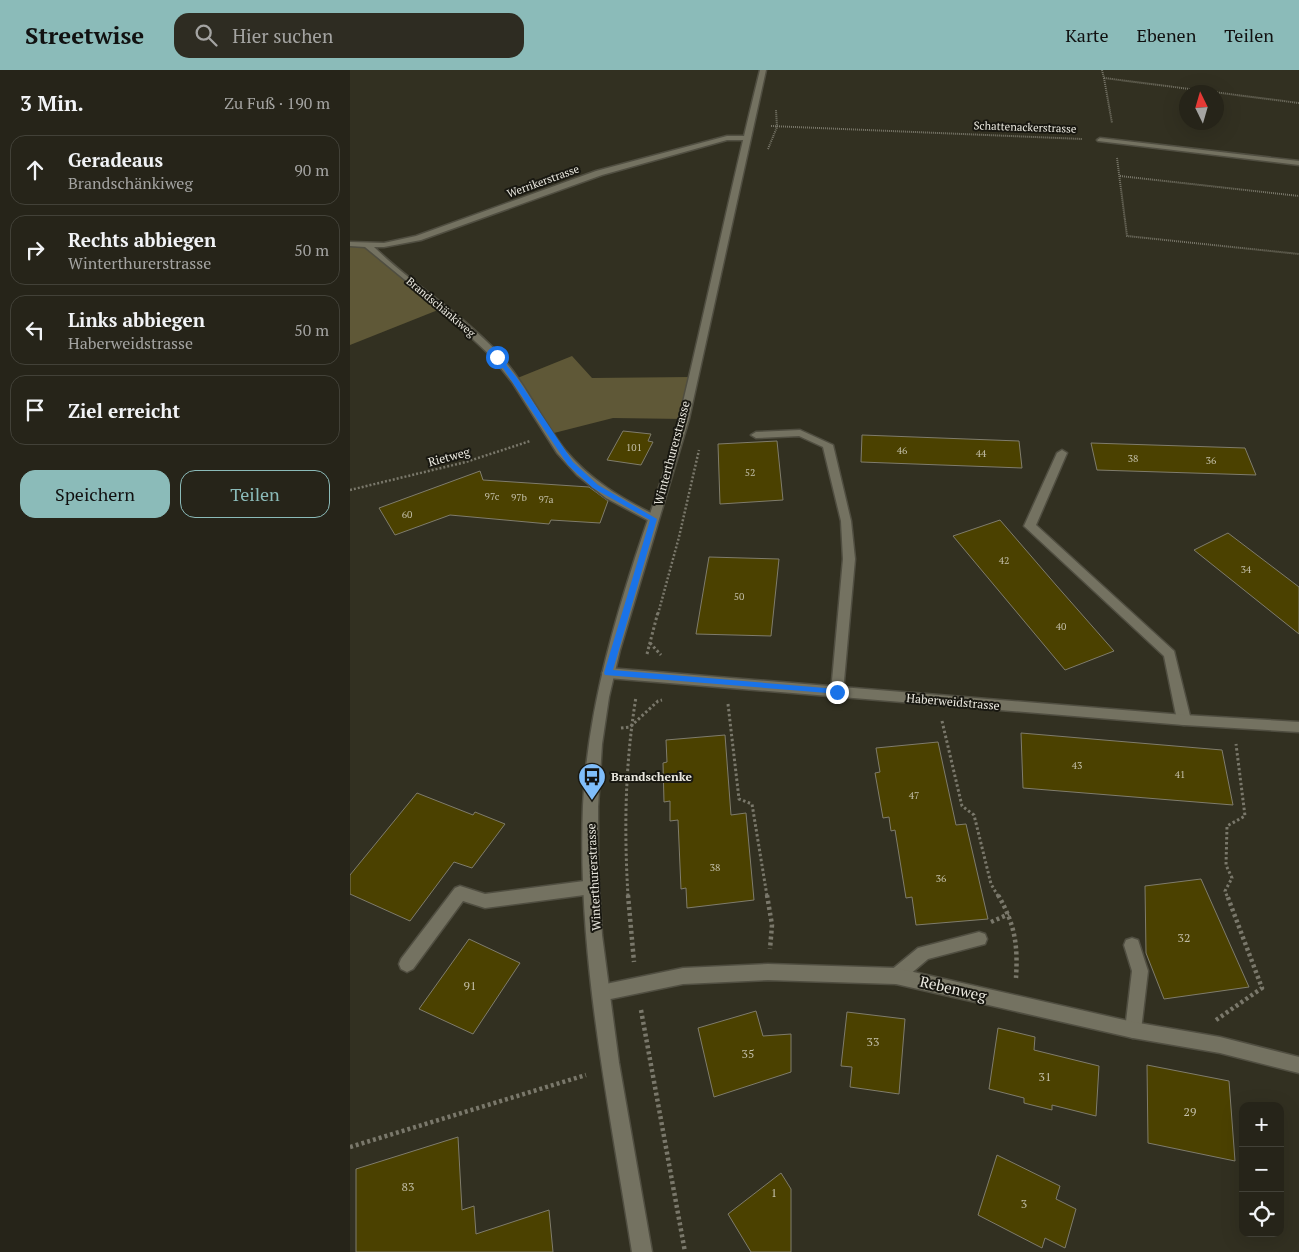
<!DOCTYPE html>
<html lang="de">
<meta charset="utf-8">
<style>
:root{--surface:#262419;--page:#2e2c22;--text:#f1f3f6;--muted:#a4a4a2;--line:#424138;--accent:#8bbbb9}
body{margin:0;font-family:"PT Serif",serif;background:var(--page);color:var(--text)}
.controls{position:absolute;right:15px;bottom:15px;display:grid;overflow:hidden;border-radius:10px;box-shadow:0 5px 20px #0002}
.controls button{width:45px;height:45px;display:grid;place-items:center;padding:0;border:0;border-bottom:1px solid var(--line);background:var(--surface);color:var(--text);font:25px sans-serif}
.compass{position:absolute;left:829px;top:15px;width:45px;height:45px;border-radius:50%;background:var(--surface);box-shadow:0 5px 20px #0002;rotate:355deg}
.stop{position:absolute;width:15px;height:15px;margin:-11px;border:4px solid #1a73e8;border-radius:50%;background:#fff}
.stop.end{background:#1a73e8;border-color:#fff;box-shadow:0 1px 5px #0008}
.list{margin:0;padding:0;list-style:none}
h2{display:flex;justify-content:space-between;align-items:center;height:65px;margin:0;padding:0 20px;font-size:21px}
h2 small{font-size:16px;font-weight:400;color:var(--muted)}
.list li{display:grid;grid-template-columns:32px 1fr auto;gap:15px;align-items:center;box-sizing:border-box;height:70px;margin:0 10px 10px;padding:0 10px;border:1px solid var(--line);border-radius:15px}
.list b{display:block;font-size:19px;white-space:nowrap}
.list p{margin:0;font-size:16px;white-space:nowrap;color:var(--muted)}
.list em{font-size:16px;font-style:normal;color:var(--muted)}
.actions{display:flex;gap:10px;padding:15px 20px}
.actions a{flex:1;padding:11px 0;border:1px solid var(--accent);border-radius:15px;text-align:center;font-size:18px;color:var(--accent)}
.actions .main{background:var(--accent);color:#111}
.icon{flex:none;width:28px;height:28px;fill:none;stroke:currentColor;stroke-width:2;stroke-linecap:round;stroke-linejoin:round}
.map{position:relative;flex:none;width:949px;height:1182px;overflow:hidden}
header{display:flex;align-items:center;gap:30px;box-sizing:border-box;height:70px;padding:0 25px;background:var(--accent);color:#111}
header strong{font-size:24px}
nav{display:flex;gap:28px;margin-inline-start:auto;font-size:18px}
.search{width:350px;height:45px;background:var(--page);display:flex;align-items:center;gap:12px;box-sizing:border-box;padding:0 18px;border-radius:15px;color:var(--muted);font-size:19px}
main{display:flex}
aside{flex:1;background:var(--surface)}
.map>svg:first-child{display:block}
.green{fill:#5f5837}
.building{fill:#4b4100;stroke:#7f7c6c}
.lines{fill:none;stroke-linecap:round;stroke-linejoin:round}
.lane-casing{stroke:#504e41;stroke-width:3}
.street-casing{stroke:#504e41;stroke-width:3}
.secondary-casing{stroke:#504e41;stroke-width:3}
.path-far3{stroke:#7a786b;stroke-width:2;stroke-dasharray:1 1;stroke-linecap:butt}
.path-far2{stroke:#7a786b;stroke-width:2.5;stroke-dasharray:2 2;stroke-linecap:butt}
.path-far1{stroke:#7a786b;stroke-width:3;stroke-dasharray:2.5 2.5;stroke-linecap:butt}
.path{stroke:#7a786b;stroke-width:4.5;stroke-dasharray:3 3;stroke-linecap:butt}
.lane{fill:#747261;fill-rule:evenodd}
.street{fill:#747261;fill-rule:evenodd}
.secondary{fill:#747261;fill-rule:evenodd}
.route{fill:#1a73e8}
.labels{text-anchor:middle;stroke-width:4;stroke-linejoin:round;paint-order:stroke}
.number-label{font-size:10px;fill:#c2bea7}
.far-street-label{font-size:11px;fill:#eae8df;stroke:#191811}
.street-label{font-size:12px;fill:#eae8df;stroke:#191811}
.poi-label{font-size:12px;font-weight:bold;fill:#eae8df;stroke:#191811;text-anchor:start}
.near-number-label{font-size:12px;fill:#c2bea7}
.near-street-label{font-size:15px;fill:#eae8df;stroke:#191811}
</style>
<header>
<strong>Streetwise</strong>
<div class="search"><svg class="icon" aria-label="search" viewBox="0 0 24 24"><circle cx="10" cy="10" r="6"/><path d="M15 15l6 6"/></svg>Hier suchen</div>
<nav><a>Karte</a><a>Ebenen</a><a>Teilen</a></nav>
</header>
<main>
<aside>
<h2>3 Min.<small>Zu Fuß · 190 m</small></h2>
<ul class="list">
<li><svg class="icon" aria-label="ahead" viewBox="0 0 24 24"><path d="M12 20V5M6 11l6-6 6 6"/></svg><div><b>Geradeaus</b><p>Brandschänkiweg</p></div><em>90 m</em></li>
<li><svg class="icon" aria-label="right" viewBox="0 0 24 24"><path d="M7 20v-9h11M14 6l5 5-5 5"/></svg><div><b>Rechts abbiegen</b><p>Winterthurerstrasse</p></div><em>50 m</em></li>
<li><svg class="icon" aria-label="left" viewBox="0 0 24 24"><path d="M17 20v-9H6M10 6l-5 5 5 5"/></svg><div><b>Links abbiegen</b><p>Haberweidstrasse</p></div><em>50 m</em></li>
<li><svg class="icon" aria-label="arrive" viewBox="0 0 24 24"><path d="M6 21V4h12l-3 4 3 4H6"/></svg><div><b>Ziel erreicht</b></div></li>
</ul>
<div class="actions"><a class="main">Speichern</a><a>Teilen</a></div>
</aside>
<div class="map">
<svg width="949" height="1182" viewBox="0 0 949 1182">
<rect width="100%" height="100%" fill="#323021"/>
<g class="green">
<polygon points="0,174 18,176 93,238 0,275"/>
<polygon points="222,286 242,308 341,307 334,349 263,348 200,364 165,309"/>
</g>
<g class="building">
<polygon points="273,361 301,364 298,371 303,372 291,395 257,390"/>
<polygon points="512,365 669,371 672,398 511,392"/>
<polygon points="427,371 433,430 370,434 368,374"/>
<polygon points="741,373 895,378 906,405 747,400"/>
<polygon points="130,401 133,410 239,417 258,431 250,453 201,450 199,454 100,445 45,465 29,438"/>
<polygon points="650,450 706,515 764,581 715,600 603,466"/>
<polygon points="878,463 949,517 949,564 844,480"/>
<polygon points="359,487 429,489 421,566 346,564"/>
<polygon points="671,663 872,680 883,735 673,718"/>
<polygon points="375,665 381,745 396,743 404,830 337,838 336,818 331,819 328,750 320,751 320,731 314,732 313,693 317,692 316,670"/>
<polygon points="588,672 606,755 616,754 638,849 566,855 562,827 556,828 545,760 541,761 539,747 533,748 525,703 530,702 526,678"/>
<polygon points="67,723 123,745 125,742 155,754 122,798 104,792 60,851 0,824 0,805"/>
<polygon points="851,809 899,917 814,929 796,883 795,816"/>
<polygon points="119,869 170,893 123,964 69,939"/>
<polygon points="406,941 413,966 441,964 441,1002 364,1027 348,958"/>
<polygon points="497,942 555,949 549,1024 500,1017 502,997 491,996"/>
<polygon points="648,958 685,967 684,980 749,996 746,1046 702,1035 702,1040 674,1033 674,1028 639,1019"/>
<polygon points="797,995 879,1011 885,1091 798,1073"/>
<polygon points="108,1067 112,1140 124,1136 126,1164 199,1140 203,1182 6,1182 6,1099"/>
<polygon points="647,1085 710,1116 706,1129 726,1139 715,1178 695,1168 692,1178 628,1145"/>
<polygon points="431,1103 441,1119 441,1182 401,1182 378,1144"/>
</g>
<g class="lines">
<defs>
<g id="lane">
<polygon points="450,360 483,375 501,451 505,489 493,622 492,626 482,626 481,622 493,489 491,451 473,377 449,366 406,368 401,365 406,362"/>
<polygon points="712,380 717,383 686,455 824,581 841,650 839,654 834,655 829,654 827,650 814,586 674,456 707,383"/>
<polygon points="242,810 247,812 249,817 247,822 242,824 135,838 113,831 63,899 57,902 51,899 49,894 51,889 105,818 110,816 135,824"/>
<polygon points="629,862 635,864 637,869 635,874 578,889 552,911 546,914 540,911 538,906 540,901 568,878"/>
<polygon points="782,868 788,870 798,901 791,960 789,966 783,968 777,966 775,960 782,901 774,875 776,870"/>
</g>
<g id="street">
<path d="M377,66H395L398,68L395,70H377L252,105L71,170L34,177H24C63,215 111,243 148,283C175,312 191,349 215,380C240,410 272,429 307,446L308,449L307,452L303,453L256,428L227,405L207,383L162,312L142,287L94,242L15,177L0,176V172L34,173L66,166L246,101Z"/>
<polygon points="750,68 949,91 949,95 748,71 747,70"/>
<polygon points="258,598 834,645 949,652 949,662 834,655 258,608 254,606 252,603 254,600"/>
<polygon points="418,894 546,898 783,952 870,967 949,987 949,1003 870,983 783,968 546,914 418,910 333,914 251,931 245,929 243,923 245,917 251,915 333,898"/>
</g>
<path id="secondary" d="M410,0H416L339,349L270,580L259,627L252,674L248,737V801L252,865L269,993L302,1182H282C259,1035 227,886 233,736C237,650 259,569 285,488C300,442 318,396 329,349C357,233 381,116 410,0Z"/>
</defs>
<use href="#lane" class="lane-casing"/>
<use href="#street" class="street-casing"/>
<use href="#secondary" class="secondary-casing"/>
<g class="path-far3">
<polyline points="752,0 754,8 949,33"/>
<polyline points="754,8 762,53"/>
<polyline points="421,56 732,69"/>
<polyline points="418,79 427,57 426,40"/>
<polyline points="767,88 777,166 949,184"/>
<polyline points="770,106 949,126"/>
</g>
<g class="path-far2">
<polyline points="0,420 116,392 180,371"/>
<polyline points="308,544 329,467 349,380"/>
</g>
<g class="path-far1">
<polyline points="300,573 311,585"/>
<polyline points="297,584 308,542"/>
<polyline points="378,634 389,729 402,734 417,826"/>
<polyline points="592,651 612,736 624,745 641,814 648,826"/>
<polyline points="271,658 280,657 308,631 312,630"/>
<path d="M278,826C274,759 275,694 286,627"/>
<polyline points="877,826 875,821 882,808 876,795 877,756 895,746 886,674"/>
</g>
<g class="path">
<polyline points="278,825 284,892"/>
<polyline points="417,825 422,855 420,879"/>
<path d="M648,825C665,854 668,875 666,908"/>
<polyline points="641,852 659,844"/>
<polyline points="291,940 335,1182"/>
<polyline points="866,950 912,918 877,825"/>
<polyline points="0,1077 236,1005"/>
</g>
<use href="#lane" class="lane"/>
<use href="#street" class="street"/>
<use href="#secondary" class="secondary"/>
</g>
<polygon class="route" points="145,286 149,286 167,308 223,392 248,415 307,449 263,600 487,619 490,620 490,624 255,605 254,603 300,450 243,418 218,395"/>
<defs>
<symbol id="bus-pin" viewBox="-11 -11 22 30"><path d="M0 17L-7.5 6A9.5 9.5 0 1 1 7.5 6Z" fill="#7fbdfa" stroke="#191811"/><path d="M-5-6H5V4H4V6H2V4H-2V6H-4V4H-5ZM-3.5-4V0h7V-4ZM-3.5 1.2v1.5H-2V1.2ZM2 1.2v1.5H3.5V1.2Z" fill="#111"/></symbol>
</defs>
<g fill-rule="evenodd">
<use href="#bus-pin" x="226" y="691" width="32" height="43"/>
</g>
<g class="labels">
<g class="number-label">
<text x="284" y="381">101</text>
<text x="552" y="384">46</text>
<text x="631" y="387">44</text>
<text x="783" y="392">38</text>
<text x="861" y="394">36</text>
<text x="400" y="406">52</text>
<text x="142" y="430">97c</text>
<text x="169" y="431">97b</text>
<text x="196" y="433">97a</text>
<text x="57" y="448">60</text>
<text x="654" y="494">42</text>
<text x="896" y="503">34</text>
<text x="389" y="530">50</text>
<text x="711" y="560">40</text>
<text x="727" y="699">43</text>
<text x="830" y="708">41</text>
<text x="564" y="729">47</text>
<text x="365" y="801">38</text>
<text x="591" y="812">36</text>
</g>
<g class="far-street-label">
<text transform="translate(675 57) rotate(2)" y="4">Schattenackerstrasse</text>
<text transform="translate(193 111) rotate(-20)" y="4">Werrikerstrasse</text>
<text transform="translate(91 237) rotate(40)" y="4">Brandschänkiweg</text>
</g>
<g class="street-label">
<text transform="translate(322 383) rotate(-75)" y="4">Winterthurerstrasse</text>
<text transform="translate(99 387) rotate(-15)" y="4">Rietweg</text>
<text transform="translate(603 632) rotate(5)" y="4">Haberweidstrasse</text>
<text transform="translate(244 807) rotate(-93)" y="4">Winterthurerstrasse</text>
</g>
<g class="poi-label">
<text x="261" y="711">Brandschenke</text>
</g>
<g class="near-number-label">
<text x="834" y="872">32</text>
<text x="120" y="920">91</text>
<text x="523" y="976">33</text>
<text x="398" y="988">35</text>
<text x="695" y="1011">31</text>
<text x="840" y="1046">29</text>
<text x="58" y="1121">83</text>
<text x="424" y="1127">1</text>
<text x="674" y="1138">3</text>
</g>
<g class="near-street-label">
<text transform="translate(603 919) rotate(13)" y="5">Rebenweg</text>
</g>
</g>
</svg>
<div class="controls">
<button>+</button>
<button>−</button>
<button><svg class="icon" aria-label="locate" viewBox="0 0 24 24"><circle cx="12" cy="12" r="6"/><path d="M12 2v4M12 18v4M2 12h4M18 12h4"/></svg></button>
</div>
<svg class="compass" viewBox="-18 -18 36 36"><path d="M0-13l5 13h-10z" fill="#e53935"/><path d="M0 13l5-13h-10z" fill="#a4a4a2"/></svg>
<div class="stop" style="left:147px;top:287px"></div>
<div class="stop end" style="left:487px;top:622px"></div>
</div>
</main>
